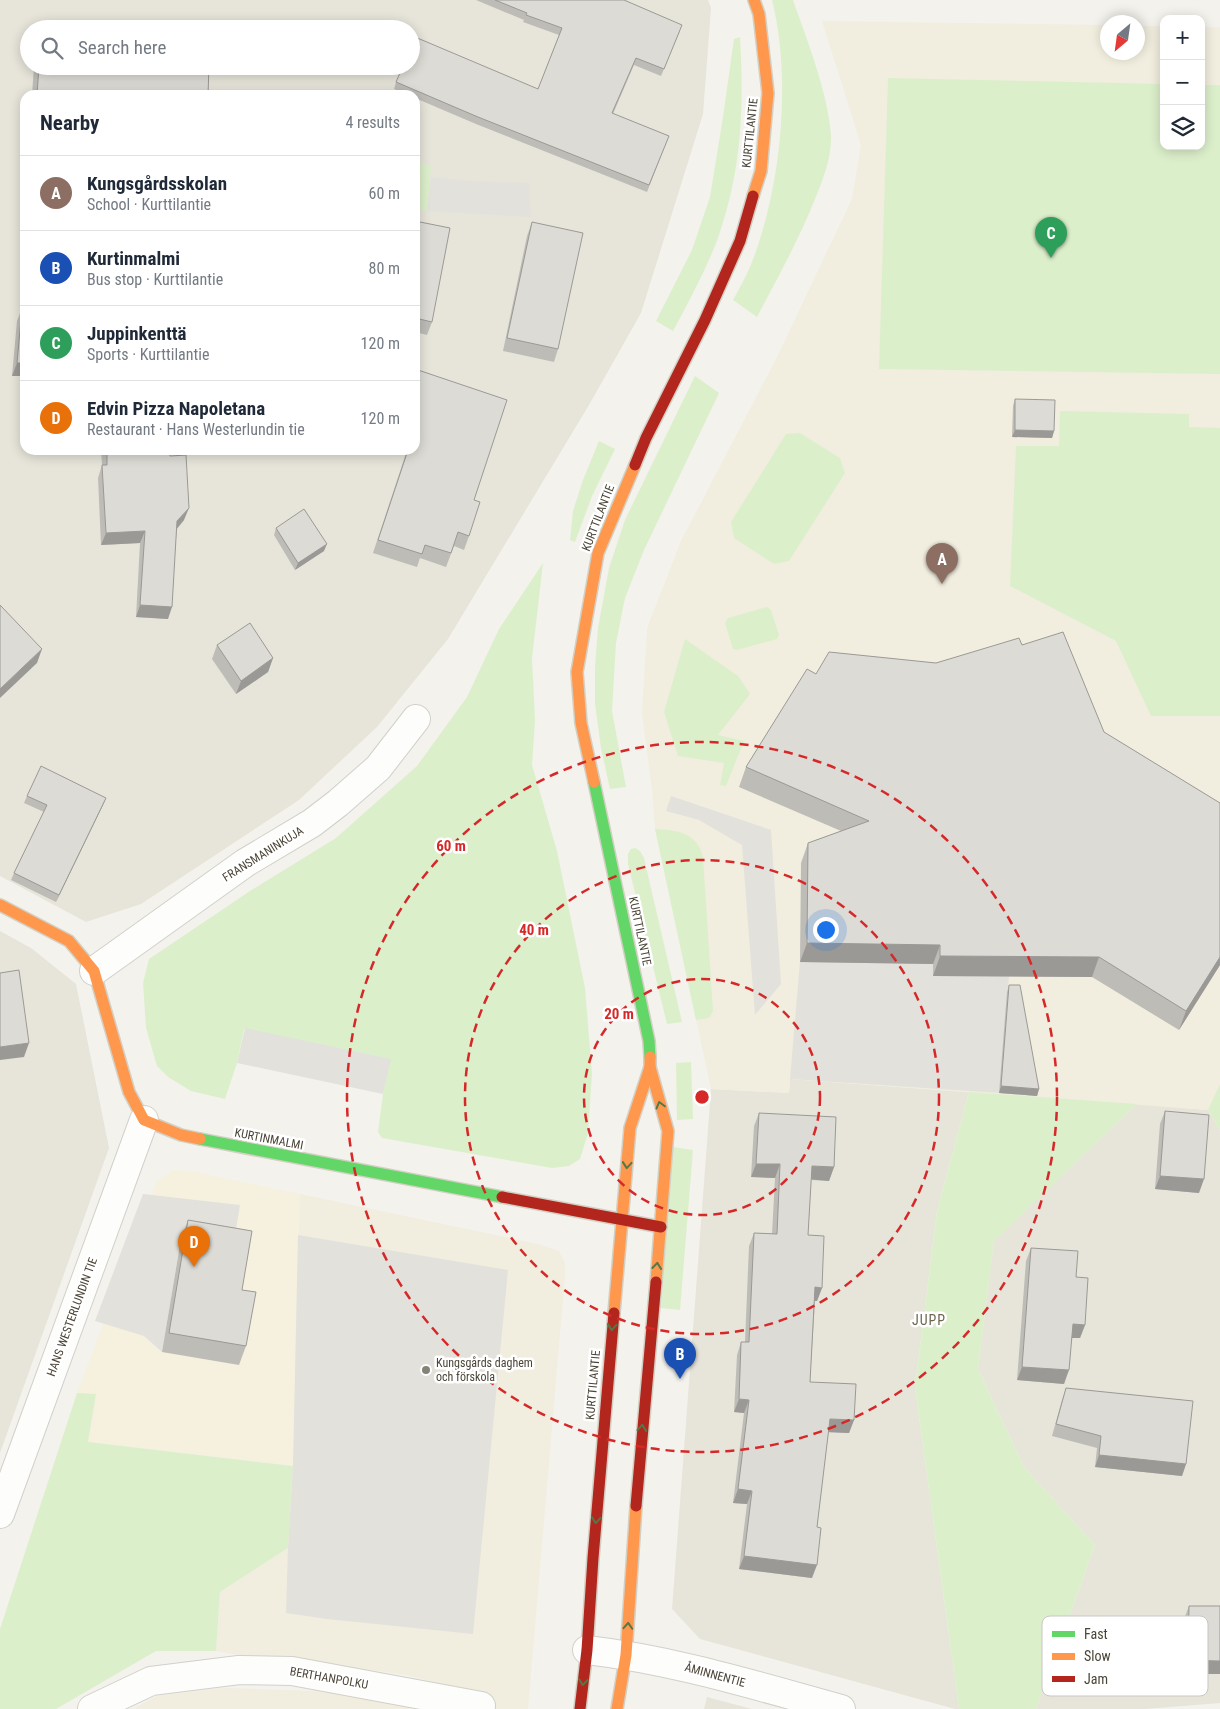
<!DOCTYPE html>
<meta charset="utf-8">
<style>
:root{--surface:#fff;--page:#f2f2f3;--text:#1f2937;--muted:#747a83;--line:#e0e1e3;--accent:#0b8043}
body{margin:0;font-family:"Roboto Condensed",sans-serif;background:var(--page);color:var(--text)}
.controls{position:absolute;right:15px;top:15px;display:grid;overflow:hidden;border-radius:10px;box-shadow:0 2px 12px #0003}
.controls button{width:45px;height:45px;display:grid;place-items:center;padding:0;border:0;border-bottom:1px solid var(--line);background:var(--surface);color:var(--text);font:25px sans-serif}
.compass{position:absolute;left:1100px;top:15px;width:45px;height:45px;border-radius:50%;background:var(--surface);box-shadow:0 2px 12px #0003;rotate:209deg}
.you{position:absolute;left:825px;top:929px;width:18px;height:18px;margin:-12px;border:4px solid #fff;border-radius:50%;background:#1a73e8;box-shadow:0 0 0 8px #1a73e833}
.badge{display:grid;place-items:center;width:32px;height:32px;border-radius:50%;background:var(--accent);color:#fff;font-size:16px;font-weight:700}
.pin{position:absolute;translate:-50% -41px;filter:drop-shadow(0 1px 2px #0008)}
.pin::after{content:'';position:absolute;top:26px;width:18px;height:15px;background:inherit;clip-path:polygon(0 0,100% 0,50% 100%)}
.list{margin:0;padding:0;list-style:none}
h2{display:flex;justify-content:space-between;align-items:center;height:65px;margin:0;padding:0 20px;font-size:21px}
h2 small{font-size:16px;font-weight:400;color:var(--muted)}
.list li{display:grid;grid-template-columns:32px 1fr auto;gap:15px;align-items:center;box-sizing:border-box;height:75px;padding:0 20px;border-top:1px solid var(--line)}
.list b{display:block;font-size:19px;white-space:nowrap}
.list p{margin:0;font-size:16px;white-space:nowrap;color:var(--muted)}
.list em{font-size:16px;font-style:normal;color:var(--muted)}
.icon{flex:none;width:28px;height:28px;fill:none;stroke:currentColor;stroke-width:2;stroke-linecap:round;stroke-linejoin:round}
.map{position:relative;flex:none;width:1220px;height:1709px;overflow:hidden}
.search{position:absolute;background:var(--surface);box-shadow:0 2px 12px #0003;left:20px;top:20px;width:400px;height:55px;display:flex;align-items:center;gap:12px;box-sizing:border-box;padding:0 18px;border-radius:28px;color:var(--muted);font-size:19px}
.panel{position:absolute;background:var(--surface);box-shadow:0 2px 12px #0003;left:20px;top:90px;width:400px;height:365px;border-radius:15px}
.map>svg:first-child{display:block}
.residential{fill:#e7e5da;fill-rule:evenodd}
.commercial{fill:#f6f0df}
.education{fill:#f1eedf}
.green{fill:#dcefcb}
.parking{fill:#e2e1dc}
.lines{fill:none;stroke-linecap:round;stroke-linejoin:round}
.street-casing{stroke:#d1d0ca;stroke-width:30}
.fast-casing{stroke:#d3d0c3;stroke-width:14}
.slow-casing{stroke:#d3d0c3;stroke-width:14}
.jam-casing{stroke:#d3d0c3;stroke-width:14}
.street{stroke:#fdfdfc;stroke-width:28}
.fast{stroke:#63d668;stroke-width:11}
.slow{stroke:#ff974d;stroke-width:11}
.jam{stroke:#b3261e;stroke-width:11}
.wall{fill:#bebcb7}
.shaded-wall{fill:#9b9995}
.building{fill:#dddbd5;stroke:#9b9995}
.oneway{stroke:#537848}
.ring{fill:none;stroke:#d62828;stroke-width:2.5;stroke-dasharray:9 6}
.poi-dot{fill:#868277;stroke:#fff;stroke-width:2}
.labels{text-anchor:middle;stroke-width:5;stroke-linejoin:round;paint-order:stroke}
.street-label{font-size:12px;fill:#4b4537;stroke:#fff}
.poi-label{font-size:12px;fill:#4b4537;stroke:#fff;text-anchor:start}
.neighbourhood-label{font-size:14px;letter-spacing:1px;fill:#6e654d;stroke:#fff}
.key{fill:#fff;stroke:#c9c7c3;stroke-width:1}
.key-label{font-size:14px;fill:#4b4537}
.centre{fill:#d62828;stroke:#fff;stroke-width:2.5}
.ring-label{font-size:15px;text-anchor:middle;font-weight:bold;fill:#d62828;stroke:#fff;stroke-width:5;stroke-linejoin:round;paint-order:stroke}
</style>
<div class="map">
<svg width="1220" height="1709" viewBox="0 0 1220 1709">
<rect width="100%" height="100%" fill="#f3f2ed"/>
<g class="residential">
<path d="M0,0H708L711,8L703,114L641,313L589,405L448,639L377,727L299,800L141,904L86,922L0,876ZM29,29H411V66H29ZM25,95H415V450H25Z"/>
<polygon points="0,931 31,948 76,984 109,1148 0,1453"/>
<polygon points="790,1079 969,1092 937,1211 915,1387 959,1709 955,1709 700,1639 672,1609 711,1089 789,1093"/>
<polygon points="1137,1104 1208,1110 1220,1130 1220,1703 1145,1709 1036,1709 1095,1545 1024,1467 978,1369 994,1240"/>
<polygon points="707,1697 752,1709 704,1709"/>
</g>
<polygon class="commercial" points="173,1170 190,1171 300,1194 293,1466 87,1442 96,1394 77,1393 157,1181"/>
<g class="education">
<polygon points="822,21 1107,25 1108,52 1138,52 1138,26 1164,26 1164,146 1201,146 1201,27 1220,27 1220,1130 1208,1110 790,1079 789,1093 711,1089 655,828 652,790 642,713 647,628 681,541 776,359 852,199 861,145"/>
<polygon points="300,1194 538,1244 559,1251 565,1263 565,1275 528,1709 477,1709 479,1693 406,1675 328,1664 261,1659 216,1651 220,1592 288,1548 293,1466"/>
<polygon points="222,1688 318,1691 384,1702 413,1709 133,1709 156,1696"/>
</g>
<g class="green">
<path d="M772,0H793C807,40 828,93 831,135C832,159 822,182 813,204C797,243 777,279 757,317L733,300C740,287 747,275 752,262C781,187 792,79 772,0Z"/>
<path d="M740,37C744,109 742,169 718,238C706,270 689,301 673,331L656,321L692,250L710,197L723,117L734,39Z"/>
<polygon points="888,78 1164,84 1164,146 1201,146 1201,85 1220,85 1220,374 879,369"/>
<polygon points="415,160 431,167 427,211 415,208"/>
<polygon points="695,376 719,393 644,550 625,598 616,643 612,711 626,787 610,789 601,748 595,704 595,666 598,628 609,568 625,520"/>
<polygon points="1060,411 1189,414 1189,427 1220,428 1220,716 1151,716 1116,641 1010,586 1016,446 1059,446"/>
<polygon points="800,433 840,458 845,473 789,561 774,564 734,538 731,522 786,434"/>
<polygon points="599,441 615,449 592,496 575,542 570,540 573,511 583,480"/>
<polygon points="543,563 532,658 535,720 532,765 557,851 585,988 592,1074 588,1133 580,1159 569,1166 552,1168 382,1138 378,1132 383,1094 390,1059 244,1029 237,1063 225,1099 191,1091 168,1077 157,1066 146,1028 143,983 149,959 253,889 336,838 417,766 467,697 499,629"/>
<polygon points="767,607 771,610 779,635 777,639 737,650 733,649 725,623 728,618"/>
<polygon points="685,639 738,676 750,694 718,735 744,741 726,786 720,785 724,763 678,756 664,712"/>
<path d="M655,829C676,830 697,832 703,857L713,1011L709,1018L696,1020Z"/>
<polygon points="635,848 640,851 644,858 682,1022 667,1024 628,864 628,854 631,849"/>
<polygon points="691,1062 693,1119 677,1120 676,1063"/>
<polygon points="1220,1084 1220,1130 1208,1110"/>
<polygon points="969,1092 1137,1104 994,1241 978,1369 1024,1467 1095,1545 1036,1709 959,1709 915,1387 937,1211"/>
<polygon points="673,1147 693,1150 680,1310 661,1308"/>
<polygon points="77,1393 96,1394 88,1442 293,1466 288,1548 220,1592 216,1651 156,1651 56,1709 0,1709 0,1629"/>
</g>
<g class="parking">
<polygon points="431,177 470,181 529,183 531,217 427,211"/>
<polygon points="671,796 771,830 781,984 755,1015 742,845 699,820 666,811"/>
<polygon points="800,962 933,964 933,976 1009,976 999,1093 790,1079"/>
<polygon points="245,1028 391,1059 383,1094 237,1063"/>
<polygon points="143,1194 240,1205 233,1248 181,1239 162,1352 144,1336 95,1321"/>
<polygon points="298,1235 508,1270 473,1634 327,1619 286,1613 288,1548 293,1466"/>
</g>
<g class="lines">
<defs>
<g id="street">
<polyline points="94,971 245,863 312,823 338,803 378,768 416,719"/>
<polyline points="0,1514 144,1120"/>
<path d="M587,1650C674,1660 757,1686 841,1709"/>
<polyline points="92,1709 151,1681 239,1670 292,1671 481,1706"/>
</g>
<g id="fast">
<polyline points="594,782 649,1041 650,1057"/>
<polyline points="200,1139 502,1197"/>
</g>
<g id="slow">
<polyline points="753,196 761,171 768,93 759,14 754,0"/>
<polyline points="594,782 581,723 577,672 598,553 635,465"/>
<polyline points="0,905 69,941 94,971 129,1092 144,1120 181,1135 200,1139"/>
<polyline points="650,1057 650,1067 668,1131 656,1282"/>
<polyline points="614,1313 630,1128 650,1067"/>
<polyline points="617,1709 626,1655 636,1506"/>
</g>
<g id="jam">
<polyline points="635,465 646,438 705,320 740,241 753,196"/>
<polyline points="502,1197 661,1227"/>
<polyline points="636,1506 656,1282"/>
<polyline points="580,1709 587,1650 593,1558 614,1313"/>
</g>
</defs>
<use href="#street" class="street-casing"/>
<use href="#fast" class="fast-casing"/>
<use href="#slow" class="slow-casing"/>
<use href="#jam" class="jam-casing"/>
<use href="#street" class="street"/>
<use href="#fast" class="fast"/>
<use href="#slow" class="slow"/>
<use href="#jam" class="jam"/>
</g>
<g class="wall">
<polygon points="476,0 624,0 680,31 661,76 634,65 613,114 669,136 647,192 476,124 415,98 415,95 408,95 394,89 396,82 538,89 559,35 523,22 524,20"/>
<polygon points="34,66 209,66 208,95 32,95"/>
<polygon points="415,221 432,322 427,335 415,332"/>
<polygon points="532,222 558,349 554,362 503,351 527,236"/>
<polygon points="25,235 25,258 23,258"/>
<polygon points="22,308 25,308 25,376 12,376 17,321"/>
<polygon points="415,369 474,500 469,536 464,550 454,546 446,567 420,558 417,567 373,553 407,450 415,450"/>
<polygon points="1015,399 1054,431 1052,438 1012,437 1013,406"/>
<polygon points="101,450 169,450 170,456 184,520 177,529 168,619 136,617 140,543 101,545 98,478 102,465"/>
<polygon points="276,528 324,551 295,570 274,535"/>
<polygon points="217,645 273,658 268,672 236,694 212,659"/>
<polygon points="1022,645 1104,732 1220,965 1179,1030 1092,977 933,976 933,964 800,962 801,863 808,843 841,831 739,787 746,767 816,674 936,663"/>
<polygon points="27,796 106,798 103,805 56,902 11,880 14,873 44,812 24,803"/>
<polygon points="1009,985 1039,1089 1037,1096 999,1093 1007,992"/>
<polygon points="1165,1111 1199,1193 1155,1189 1160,1124"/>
<polygon points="759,1113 834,1167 829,1181 811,1180 808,1235 822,1288 817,1301 815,1301 810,1382 854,1420 849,1433 828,1432 817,1527 812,1578 739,1569 747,1504 733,1503 744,1413 734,1412 737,1355 741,1342 745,1342 749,1246 754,1233 772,1234 775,1178 751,1177 754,1126"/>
<polygon points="188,1220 242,1290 246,1346 239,1365 162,1352 181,1239"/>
<polygon points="1031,1248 1076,1277 1085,1325 1080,1338 1072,1338 1064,1384 1017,1380 1026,1261"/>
<polygon points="1066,1388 1186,1464 1182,1476 1095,1467 1097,1448 1052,1436 1062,1400"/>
<polygon points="1189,1606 1220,1606 1183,1674 1184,1619"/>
</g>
<g class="shaded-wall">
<polygon points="17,363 25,363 25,376 12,376"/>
<polygon points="1015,430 1054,431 1052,438 1012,437"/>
<polygon points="189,508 184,520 173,533 177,521"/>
<polygon points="145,531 140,543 101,545 106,533"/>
<polygon points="327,544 324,551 295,570 298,563"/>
<polygon points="140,605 172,607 168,619 136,617"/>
<polygon points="42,649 37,663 0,698 0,689"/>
<polygon points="273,658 268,672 236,694 241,681"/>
<polygon points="106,798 103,805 56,902 59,895"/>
<polygon points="807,943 940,945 933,964 800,962"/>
<polygon points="940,956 1099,957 1092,977 933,976"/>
<polygon points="1220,957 1220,965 1179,1030 1186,1011"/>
<polygon points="29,1043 24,1057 0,1060 0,1047"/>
<polygon points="1001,1086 1039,1089 1037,1096 999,1093"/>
<polygon points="756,1164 780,1164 775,1178 751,1177"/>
<polygon points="812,1166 834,1167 829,1181 807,1179"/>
<polygon points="1160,1176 1204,1179 1199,1193 1155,1189"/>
<polygon points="815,1287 822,1288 817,1301 810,1301"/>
<polygon points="1073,1324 1085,1325 1080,1338 1068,1338"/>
<polygon points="1022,1367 1069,1370 1064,1384 1017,1380"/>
<polygon points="739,1399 749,1400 744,1413 734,1412"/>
<polygon points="830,1419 854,1420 849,1433 825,1432"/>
<polygon points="1099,1455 1186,1464 1182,1476 1095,1467"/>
<polygon points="738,1489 752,1491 747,1504 733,1503"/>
<polygon points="744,1556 817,1565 812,1578 739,1569"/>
<polygon points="1188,1660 1220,1661 1220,1674 1183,1674"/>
</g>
<g class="building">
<polygon points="495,0 624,0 682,25 664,69 636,58 612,113 669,136 649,185 478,117 396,82 403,66 411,66 411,46 415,37 538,89 562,28 526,15 527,13"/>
<polygon points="39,66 209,66 208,95 37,95"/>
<polygon points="415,221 450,228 432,322 415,318"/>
<polygon points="532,222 583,233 558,349 507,338"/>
<polygon points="22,308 25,308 25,363 17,363"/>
<polygon points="415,369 507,400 474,500 480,502 469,536 458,532 451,553 425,545 422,554 378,540 408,450 415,450 415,428 418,420 415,419"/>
<polygon points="1015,399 1055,400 1054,431 1015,430"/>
<polygon points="107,450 169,450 170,456 186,455 189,508 177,521 172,607 140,605 145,531 106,533 102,465 107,465"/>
<polygon points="304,509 327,544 298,563 276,528"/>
<polygon points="0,605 42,649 0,689"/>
<polygon points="250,623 273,658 241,681 217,645"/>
<polygon points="1063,632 1104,732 1220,803 1220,957 1186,1011 1099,957 940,956 940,945 807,943 808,843 869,821 746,767 807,669 816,674 829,652 936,663 1019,638 1022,645"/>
<polygon points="41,766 106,798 59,895 14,873 47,805 27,796"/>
<polygon points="19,970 29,1043 0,1047 0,973"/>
<polygon points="1009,985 1020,985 1039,1089 1001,1086"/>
<polygon points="1165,1111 1209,1115 1204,1179 1160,1176"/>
<polygon points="759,1113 836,1117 834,1167 812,1166 808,1235 824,1236 822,1288 815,1287 810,1382 856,1384 854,1420 830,1419 817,1527 821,1528 817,1565 744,1556 752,1491 738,1489 749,1400 739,1399 741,1342 749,1342 754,1233 777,1234 780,1164 756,1164"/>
<polygon points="188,1220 252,1231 242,1290 256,1292 246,1346 169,1333"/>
<polygon points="1031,1248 1078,1251 1076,1277 1088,1278 1085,1325 1073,1324 1069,1370 1022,1367"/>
<polygon points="1066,1388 1193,1401 1186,1464 1099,1455 1101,1436 1056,1424"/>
<polygon points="1189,1606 1220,1606 1220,1661 1188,1660"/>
</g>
<defs><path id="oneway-chevron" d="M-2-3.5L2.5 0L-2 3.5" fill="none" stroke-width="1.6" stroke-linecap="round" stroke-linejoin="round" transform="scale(1.25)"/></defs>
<g class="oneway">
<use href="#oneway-chevron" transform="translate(660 1105) rotate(-105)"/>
<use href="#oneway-chevron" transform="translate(627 1165) rotate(95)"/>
<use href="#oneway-chevron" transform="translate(657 1266) rotate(-84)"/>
<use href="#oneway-chevron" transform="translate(612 1327) rotate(95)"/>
<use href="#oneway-chevron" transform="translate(642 1428) rotate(-85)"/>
<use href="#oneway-chevron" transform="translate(596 1520) rotate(95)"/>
<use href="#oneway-chevron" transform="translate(628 1626) rotate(-86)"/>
<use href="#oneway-chevron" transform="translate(583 1682) rotate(97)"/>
</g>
<g class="ring">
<circle cx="702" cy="1097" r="118"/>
<circle cx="702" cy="1097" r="237"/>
<circle cx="702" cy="1097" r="355"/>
</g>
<circle class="poi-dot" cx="426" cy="1370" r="5"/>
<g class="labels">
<g class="street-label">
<text transform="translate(750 133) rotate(-84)" y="4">KURTTILANTIE</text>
<text transform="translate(598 518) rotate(-69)" y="4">KURTTILANTIE</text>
<text transform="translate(263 854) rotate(-32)" y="4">FRANSMANINKUJA</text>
<text transform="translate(640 931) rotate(78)" y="4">KURTTILANTIE</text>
<text transform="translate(269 1139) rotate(11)" y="4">KURTINMALMI</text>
<text transform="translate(72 1317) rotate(-70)" y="4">HANS WESTERLUNDIN TIE</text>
<text transform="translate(593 1385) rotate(-85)" y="4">KURTTILANTIE</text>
<text transform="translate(715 1675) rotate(15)" y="4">ÅMINNENTIE</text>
<text transform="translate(329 1678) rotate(10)" y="4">BERTHANPOLKU</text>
</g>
<g class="poi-label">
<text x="436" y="1367">Kungsgårds daghem<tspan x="436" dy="14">och förskola</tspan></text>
</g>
<g class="neighbourhood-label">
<text x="929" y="1325">JUPP</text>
</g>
</g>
<rect x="1042" y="1616" width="166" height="80" rx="8" class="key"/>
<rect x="1052" y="1631" width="23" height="6" fill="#63d668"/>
<rect x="1052" y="1653" width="23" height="7" fill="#ff974d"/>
<rect x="1052" y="1676" width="23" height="6" fill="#b3261e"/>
<g class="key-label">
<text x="1084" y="1639">Fast</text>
<text x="1084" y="1661">Slow</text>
<text x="1084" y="1684">Jam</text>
</g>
<circle cx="702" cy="1097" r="8" class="centre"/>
<g class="ring-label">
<text x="451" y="851">60 m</text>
<text x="534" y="935">40 m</text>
<text x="619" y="1019">20 m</text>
</g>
</svg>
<div class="controls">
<button>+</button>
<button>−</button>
<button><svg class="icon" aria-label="layers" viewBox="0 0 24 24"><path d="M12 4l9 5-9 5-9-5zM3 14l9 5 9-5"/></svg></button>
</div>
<svg class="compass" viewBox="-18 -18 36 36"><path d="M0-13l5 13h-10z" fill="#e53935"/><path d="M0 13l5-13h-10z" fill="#747a83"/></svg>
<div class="you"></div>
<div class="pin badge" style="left:942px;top:584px;background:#8d6e63">A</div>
<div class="pin badge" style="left:680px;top:1379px;background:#1a4fb4">B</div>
<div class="pin badge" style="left:1051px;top:258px;background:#2e9e5b">C</div>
<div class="pin badge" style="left:194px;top:1267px;background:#e8710a">D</div>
<div class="search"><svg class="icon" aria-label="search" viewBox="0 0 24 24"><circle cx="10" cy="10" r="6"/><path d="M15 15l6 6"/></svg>Search here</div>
<section class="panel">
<h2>Nearby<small>4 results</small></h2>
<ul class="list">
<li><span class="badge" style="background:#8d6e63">A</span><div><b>Kungsgårdsskolan</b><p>School · Kurttilantie</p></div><em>60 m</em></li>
<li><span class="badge" style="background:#1a4fb4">B</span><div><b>Kurtinmalmi</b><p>Bus stop · Kurttilantie</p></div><em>80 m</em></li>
<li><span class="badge" style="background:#2e9e5b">C</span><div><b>Juppinkenttä</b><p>Sports · Kurttilantie</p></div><em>120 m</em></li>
<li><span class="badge" style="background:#e8710a">D</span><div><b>Edvin Pizza Napoletana</b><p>Restaurant · Hans Westerlundin tie</p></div><em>120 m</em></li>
</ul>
</section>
</div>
